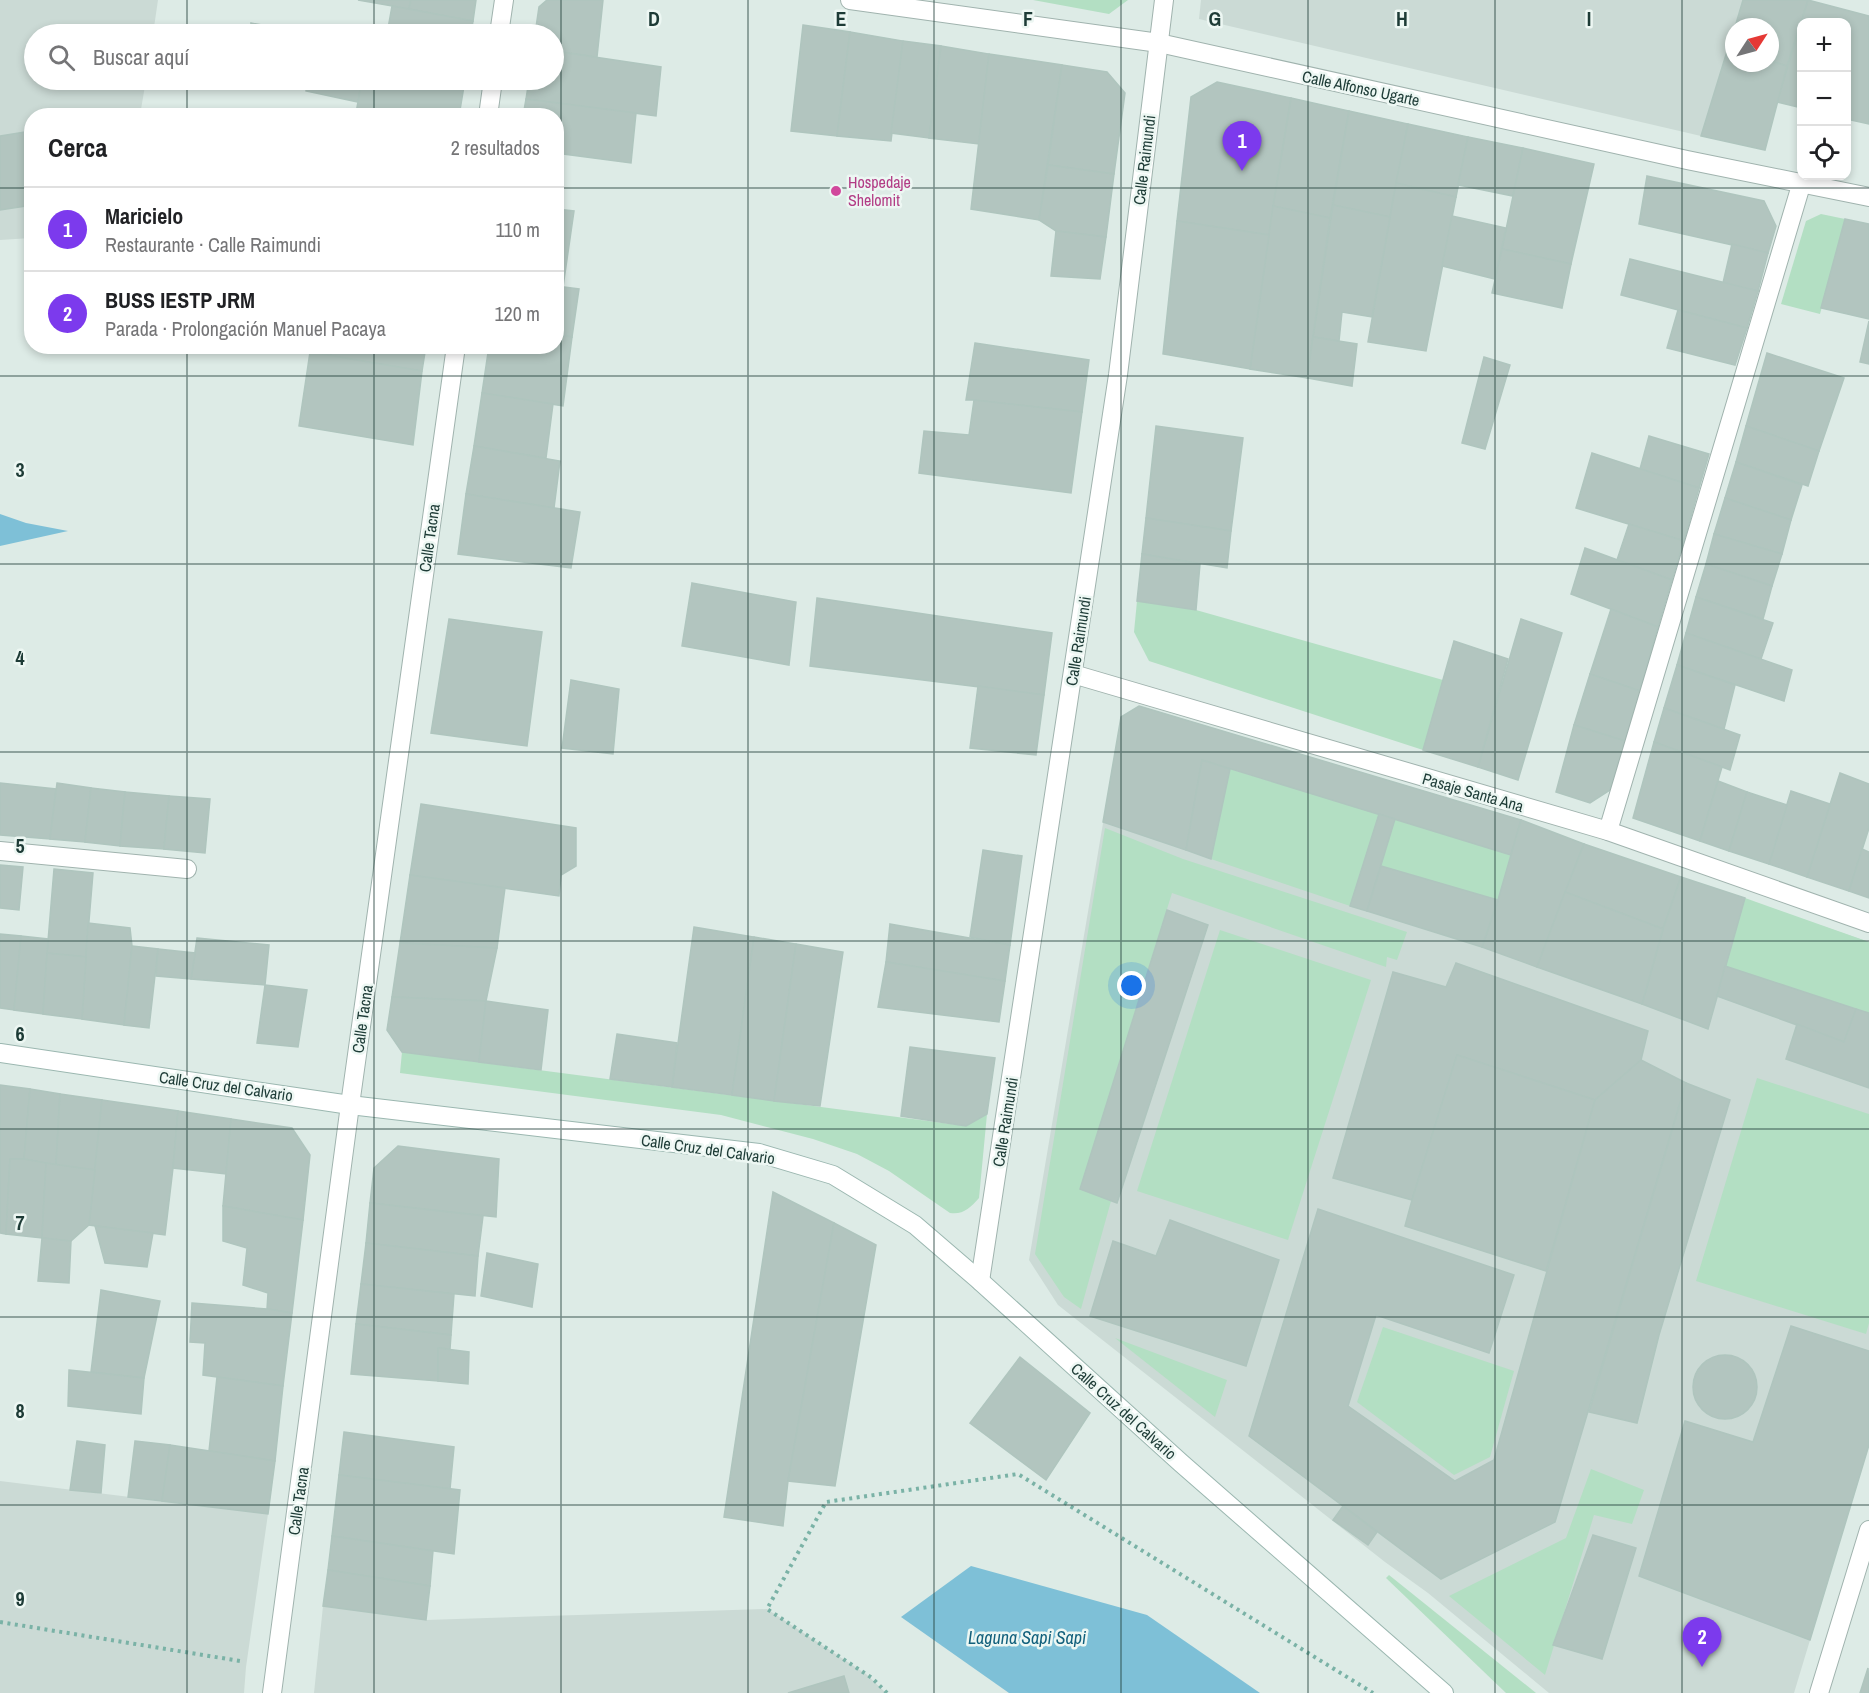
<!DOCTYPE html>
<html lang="es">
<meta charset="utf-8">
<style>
:root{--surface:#fff;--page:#f2f2f2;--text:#202124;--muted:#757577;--line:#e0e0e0;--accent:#7c3aed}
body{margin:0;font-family:"Archivo Narrow",sans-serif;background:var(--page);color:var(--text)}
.controls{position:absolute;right:18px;top:18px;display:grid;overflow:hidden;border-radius:12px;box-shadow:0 3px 9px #0003}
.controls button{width:54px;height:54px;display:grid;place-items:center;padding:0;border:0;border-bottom:2px solid var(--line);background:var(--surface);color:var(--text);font:30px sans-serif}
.compass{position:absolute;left:1725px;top:18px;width:54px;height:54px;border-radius:50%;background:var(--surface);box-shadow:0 3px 9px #0003;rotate:54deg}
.you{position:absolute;left:1132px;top:986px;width:21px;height:21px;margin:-15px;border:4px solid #fff;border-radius:50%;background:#1a73e8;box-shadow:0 0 0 9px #1a73e833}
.badge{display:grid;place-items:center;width:39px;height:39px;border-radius:50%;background:var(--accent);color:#fff;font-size:20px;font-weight:700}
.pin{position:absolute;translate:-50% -50px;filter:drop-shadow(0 2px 3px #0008)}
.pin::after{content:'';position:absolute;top:32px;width:21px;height:18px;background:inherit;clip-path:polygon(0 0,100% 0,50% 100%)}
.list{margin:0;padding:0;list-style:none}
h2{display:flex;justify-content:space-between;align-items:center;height:78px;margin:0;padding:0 24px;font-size:26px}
h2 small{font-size:20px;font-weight:400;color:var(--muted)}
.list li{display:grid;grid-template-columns:39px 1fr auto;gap:18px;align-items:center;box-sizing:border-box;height:84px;padding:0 24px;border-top:2px solid var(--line)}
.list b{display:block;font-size:22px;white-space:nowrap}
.list p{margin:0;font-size:20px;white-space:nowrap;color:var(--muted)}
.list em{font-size:20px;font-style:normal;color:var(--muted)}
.icon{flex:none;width:33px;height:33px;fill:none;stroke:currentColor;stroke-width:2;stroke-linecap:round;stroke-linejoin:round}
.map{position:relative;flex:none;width:1869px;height:1693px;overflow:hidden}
.search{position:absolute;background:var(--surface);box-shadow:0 3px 9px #0003;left:24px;top:24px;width:540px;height:66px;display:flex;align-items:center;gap:15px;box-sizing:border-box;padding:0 21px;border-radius:33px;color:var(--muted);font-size:22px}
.panel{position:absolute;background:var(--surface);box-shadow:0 3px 9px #0003;left:24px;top:108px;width:540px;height:246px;border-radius:24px}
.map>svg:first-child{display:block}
.built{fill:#cbdad5}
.green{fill:#b3dfc3}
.water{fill:#7ec0d7}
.building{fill:#b2c5bf;stroke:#afc5be;stroke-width:1.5}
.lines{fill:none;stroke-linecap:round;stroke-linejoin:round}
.street-casing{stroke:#a0b3ae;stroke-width:20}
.secondary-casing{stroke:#9bb7b0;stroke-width:20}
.path{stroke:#7ab2a6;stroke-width:4;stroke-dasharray:3 4.5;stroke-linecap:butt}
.street{stroke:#fff;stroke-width:18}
.secondary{stroke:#fff;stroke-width:18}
.grid{fill:none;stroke:#1d3b36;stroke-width:1.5;stroke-opacity:0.55}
.hotel-dot{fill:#d1479c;stroke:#edf7f3;stroke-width:2}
.labels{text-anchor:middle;stroke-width:5;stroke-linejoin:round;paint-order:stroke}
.street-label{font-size:16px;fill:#1d3b36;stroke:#edf7f3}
.hotel-label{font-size:16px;fill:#b23c85;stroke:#edf7f3;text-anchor:start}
.water-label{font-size:18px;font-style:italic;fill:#12607c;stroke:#edf7f3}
.grid-label{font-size:20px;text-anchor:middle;font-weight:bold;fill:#1d3b36;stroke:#edf7f3;stroke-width:5;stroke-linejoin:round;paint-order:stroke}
</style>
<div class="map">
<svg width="1869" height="1693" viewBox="0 0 1869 1693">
<rect width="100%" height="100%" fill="#ddebe6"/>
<g class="built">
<polygon points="0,0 158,0 153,34 34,34 34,80 146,80 140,115 32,116 31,238 0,240"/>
<polygon points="1201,0 1743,0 1701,136 1199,19"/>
<polygon points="1139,706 1521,820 1584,844 1869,942 1869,1445 1794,1693 1549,1693 1428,1593 1385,1562 1058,1305 1029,1260 1121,717"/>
<polygon points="0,1481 268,1514 246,1667 244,1693 0,1693"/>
<polygon points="323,1606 426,1620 767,1609 866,1674 886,1693 314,1693"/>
</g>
<g class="green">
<polygon points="1033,0 1128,0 1109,14"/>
<polygon points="1821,214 1845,219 1820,314 1781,304 1806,221"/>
<polygon points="1137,601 1196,610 1443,680 1423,750 1149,661 1134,632"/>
<polygon points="1230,769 1379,814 1350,906 1211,859"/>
<polygon points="1395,819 1511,855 1498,900 1381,866"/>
<polygon points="1105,828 1183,859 1407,932 1397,960 1387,957 1386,967 1172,893 1080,1189 1111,1201 1081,1309 1064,1297 1035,1254"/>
<polygon points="1745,898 1869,942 1869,1013 1725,966"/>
<polygon points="1220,930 1371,980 1288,1240 1137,1191"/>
<path d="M402,1052L966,1126L987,1114L979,1198C970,1208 963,1215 950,1213L889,1171L857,1154L813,1139L721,1115L400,1073Z"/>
<polygon points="1757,1078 1869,1114 1869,1323 1866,1334 1696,1281"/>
<polygon points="1383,1327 1514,1371 1490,1457 1454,1475 1357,1402"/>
<polygon points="1115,1338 1227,1380 1215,1417"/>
<polygon points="1591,1469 1644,1490 1632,1524 1594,1515 1545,1675 1449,1596 1566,1538"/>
<polygon points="1389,1575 1536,1693 1506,1693 1386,1578"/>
</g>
<g class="water">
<polygon points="0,514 26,523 68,531 0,546"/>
<polygon points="971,1566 1147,1615 1260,1693 1009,1693 901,1617"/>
</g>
<g class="building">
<polygon points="358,0 411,0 409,9"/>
<polygon points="411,0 476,0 473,21 409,9"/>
<polygon points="547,0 603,0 597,57 554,51 554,34 535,34 539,7"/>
<polygon points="1743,0 1808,0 1787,66 1770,61 1770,27 1735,27"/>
<polygon points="1808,0 1869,16 1869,124 1846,119 1846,22 1802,22 1802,108 1777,102"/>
<polygon points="392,6 473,21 471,34 387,34"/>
<polygon points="251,23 312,34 250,34"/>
<polygon points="803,25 850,32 837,136 791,131"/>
<polygon points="1734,30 1734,49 1728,48"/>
<polygon points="850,32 903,41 891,141 837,136"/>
<polygon points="903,41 941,46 929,138 891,133"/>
<polygon points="941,46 989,54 979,144 929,138"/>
<polygon points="1728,48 1734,49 1734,63 1770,63 1770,61 1787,66 1765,150 1701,136"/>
<polygon points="554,51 661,67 656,116 526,99 529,80 554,80"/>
<polygon points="989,54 1062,65 1039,220 971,209"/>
<polygon points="1062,65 1107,72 1125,93 1114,174 1048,165"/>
<polygon points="308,80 362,80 358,102 306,91"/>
<polygon points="362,80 465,80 459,116 371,116 356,113"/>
<polygon points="1217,82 1291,98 1269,235 1177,221 1191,97"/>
<polygon points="1291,98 1349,111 1330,218 1273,206"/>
<polygon points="526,99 636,113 631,163 556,153 556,116 523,116"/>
<polygon points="1349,111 1408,124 1390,217 1333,205"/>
<polygon points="1408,124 1468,137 1456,197 1396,183"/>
<polygon points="32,131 32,205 0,210 0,136"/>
<polygon points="1468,137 1523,148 1513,196 1458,185"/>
<polygon points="1523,148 1594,164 1571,264 1502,249"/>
<polygon points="1048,165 1114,174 1106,237 1056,231 1039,220"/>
<polygon points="1647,176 1764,201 1776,226 1768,253 1639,224"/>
<polygon points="1396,183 1456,197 1426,351 1368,342"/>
<polygon points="1333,205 1390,217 1372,317 1342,312 1339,341 1313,337"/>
<polygon points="1273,206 1330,218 1307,378 1250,369"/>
<polygon points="556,209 574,211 563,287 556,286"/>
<polygon points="1452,216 1506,228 1495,279 1442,266"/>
<polygon points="1845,219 1869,224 1869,319 1821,308"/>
<polygon points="1177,221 1269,235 1250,369 1163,354"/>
<polygon points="1056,231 1106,237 1100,279 1051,276"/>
<polygon points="1732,244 1768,253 1758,291 1723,283"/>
<polygon points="1502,249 1571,264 1562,308 1492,293"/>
<polygon points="1630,259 1758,291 1747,328 1621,295"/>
<polygon points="556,286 579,289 572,337 556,334"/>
<polygon points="1678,310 1747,328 1735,365 1667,348"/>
<polygon points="1869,321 1869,364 1860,362"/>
<polygon points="556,334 572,337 563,406 482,393 489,346 556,346"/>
<polygon points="1313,337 1357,344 1352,386 1307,378"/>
<polygon points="975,343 1089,360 1082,412 974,400 966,400"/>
<polygon points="276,346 332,346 331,356"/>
<polygon points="332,346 426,346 422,371 331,356"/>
<polygon points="310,352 422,371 413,445 299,426"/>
<polygon points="1767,353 1844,378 1819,451 1746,426"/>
<polygon points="1484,357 1510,365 1485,449 1462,443"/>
<polygon points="482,393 553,404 546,458 474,446"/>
<polygon points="974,400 1082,412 1071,493 919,473 924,431 969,435"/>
<polygon points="1156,426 1243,438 1231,531 1146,518"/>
<polygon points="1746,426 1819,451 1808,486 1736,462"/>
<polygon points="1649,436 1709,454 1699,488 1640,469"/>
<polygon points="474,446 560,461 554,508 466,494"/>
<polygon points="1592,453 1699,488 1684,541 1576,508"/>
<polygon points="1736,462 1802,485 1791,520 1725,498"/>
<polygon points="466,494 580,512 571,568 458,554"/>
<polygon points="1725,498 1791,520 1782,554 1714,534"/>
<polygon points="1146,518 1231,531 1227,568 1142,554"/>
<polygon points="1629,524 1684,541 1672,580 1617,560"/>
<polygon points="1714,534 1782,554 1772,586 1706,564"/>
<polygon points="1585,548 1672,580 1658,627 1571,594"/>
<polygon points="1142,554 1200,564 1196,610 1137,601"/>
<polygon points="1706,564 1772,586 1763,619 1696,597"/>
<polygon points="692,583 796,602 789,665 682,646"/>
<polygon points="1696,597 1773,623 1761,659 1686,633"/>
<polygon points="817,598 1052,633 1044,695 810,666"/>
<polygon points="1611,609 1658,627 1640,691 1590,674"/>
<polygon points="449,619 542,632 527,746 431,733"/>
<polygon points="1521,619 1562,633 1518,780 1478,767"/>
<polygon points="1686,633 1792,670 1784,701 1677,665"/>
<polygon points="1454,641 1508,659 1478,767 1423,750"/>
<polygon points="1677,665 1735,685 1724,729 1664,708"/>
<polygon points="1590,674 1640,691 1625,741 1574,725"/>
<polygon points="571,680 619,689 613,754 562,748"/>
<polygon points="978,686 1044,695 1036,755 970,748"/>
<polygon points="1139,706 1521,820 1511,855 1202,760 1186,850 1103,822 1121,717"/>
<polygon points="1664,708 1740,735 1730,770 1654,742"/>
<polygon points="1574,725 1625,741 1610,790 1590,803 1556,792"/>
<polygon points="1654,742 1722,767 1700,841 1633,818"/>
<polygon points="1202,760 1230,769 1211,859 1186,850"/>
<polygon points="1840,773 1869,784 1869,828 1849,891 1807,877"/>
<polygon points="1718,781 1747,792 1729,851 1700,841"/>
<polygon points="0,783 56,789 50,839 0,835"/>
<polygon points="57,783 91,788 85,842 50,839"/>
<polygon points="91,788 125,792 120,846 85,842"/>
<polygon points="1791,791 1830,804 1807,877 1769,864"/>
<polygon points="125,792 169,796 164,849 120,846"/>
<polygon points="1747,792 1787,805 1769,864 1729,851"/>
<polygon points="169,796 210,799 205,853 164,849"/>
<polygon points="421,804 576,828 576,866 561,875 559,896 410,875"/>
<polygon points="1379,814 1395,819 1367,911 1350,906"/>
<polygon points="1521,820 1584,844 1537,967 1482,947 1498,900"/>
<polygon points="1584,844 1681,877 1663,929 1565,892"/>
<polygon points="1862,849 1869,852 1869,898 1849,891"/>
<polygon points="983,850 1022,856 1010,945 970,937"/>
<polygon points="0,865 23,867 19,910 0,908"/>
<polygon points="1381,866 1498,900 1482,947 1367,911"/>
<polygon points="54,869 93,873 86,957 47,953"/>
<polygon points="410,875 505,888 497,948 400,943"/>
<polygon points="1681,877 1745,898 1708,1029 1642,1004 1663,929"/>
<polygon points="1565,892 1663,929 1642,1004 1537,967"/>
<polygon points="1167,910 1208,925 1117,1203 1080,1189"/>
<polygon points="88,923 130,928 132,946 124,1025 82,1019"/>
<polygon points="890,924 1010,945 1005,981 886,962"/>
<polygon points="694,927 754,937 732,1095 672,1087"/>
<polygon points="0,934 21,936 14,1010 0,1008"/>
<polygon points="21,936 48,939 43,1014 14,1010"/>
<polygon points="754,937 796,944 774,1101 732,1095"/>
<polygon points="197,938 269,945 265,985 191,979"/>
<polygon points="400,943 497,948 486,1001 392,997"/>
<polygon points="796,944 843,952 820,1106 774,1101"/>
<polygon points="132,946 158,949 149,1028 124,1025"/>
<polygon points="158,949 195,953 191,979 156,976"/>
<polygon points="47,953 86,957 82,1019 43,1014"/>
<polygon points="886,962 1005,981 999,1022 878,1007"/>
<polygon points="1456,963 1648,1031 1641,1060 1595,1100 1457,1055 1412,1200 1333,1178 1393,972 1446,987"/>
<polygon points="1725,966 1856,1009 1844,1042 1717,996"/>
<polygon points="265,985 307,990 298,1047 257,1043"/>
<polygon points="392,997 486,1001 479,1062 402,1052 387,1030"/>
<polygon points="486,1001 548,1010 541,1070 479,1062"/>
<polygon points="1856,1009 1869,1013 1869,1088 1786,1059 1797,1024 1844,1042"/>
<polygon points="617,1034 677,1043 672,1087 610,1079"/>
<polygon points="910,1047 995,1058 987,1114 966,1126 901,1116"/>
<polygon points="1457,1055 1595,1100 1546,1271 1405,1226 1412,1200"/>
<polygon points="1641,1060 1686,1083 1555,1522 1441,1579 1249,1436 1318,1209 1514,1275 1489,1353 1376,1315 1348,1406 1455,1481 1494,1460 1595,1100"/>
<polygon points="1686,1083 1730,1100 1659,1335 1637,1423 1589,1412"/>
<polygon points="0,1085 30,1089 24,1159 10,1159 6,1234 0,1233"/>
<polygon points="30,1089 60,1094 56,1165 24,1159"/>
<polygon points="60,1094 102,1100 95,1170 56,1165"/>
<polygon points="102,1100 178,1111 173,1168 165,1235 89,1225"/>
<polygon points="178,1111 231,1119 226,1174 173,1168"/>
<polygon points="231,1119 292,1128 310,1155 303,1220 223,1206"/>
<polygon points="398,1146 499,1159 496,1217 370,1203 374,1168"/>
<polygon points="10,1159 24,1159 46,1163 42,1238 6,1234"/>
<polygon points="46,1163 95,1170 89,1225 71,1241 42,1238"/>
<polygon points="773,1192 834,1223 788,1481 783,1526 724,1517"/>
<polygon points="370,1203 483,1216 478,1256 366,1243"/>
<polygon points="223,1206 303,1220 292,1313 267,1309 268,1293 243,1285 247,1248 223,1241"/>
<polygon points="1170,1220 1279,1260 1246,1366 1090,1316 1113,1241 1156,1256"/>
<polygon points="834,1223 876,1245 835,1486 788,1481"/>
<polygon points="95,1226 153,1233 147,1267 105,1263"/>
<polygon points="42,1238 71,1241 69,1283 38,1281"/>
<polygon points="366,1243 478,1256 475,1296 361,1284"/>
<polygon points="487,1253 538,1264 532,1307 481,1296"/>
<polygon points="361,1284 454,1294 451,1335 356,1324"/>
<polygon points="101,1290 160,1301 144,1378 91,1372"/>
<polygon points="192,1303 267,1309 292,1313 283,1386 203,1375 205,1343 190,1342"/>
<polygon points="356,1324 451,1335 450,1349 438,1348 438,1381 351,1374"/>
<polygon points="1791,1326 1869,1351 1869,1445 1810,1640 1639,1576 1685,1421 1753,1442"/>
<polygon points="438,1348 469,1352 468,1384 438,1381"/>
<circle cx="1725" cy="1387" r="32"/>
<polygon points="1020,1357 1090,1413 1046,1480 970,1423"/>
<polygon points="69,1370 144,1378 141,1414 68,1406"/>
<polygon points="217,1377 283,1386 275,1461 209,1451"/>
<polygon points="344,1432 454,1447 450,1489 339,1475"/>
<polygon points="77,1441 105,1445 101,1493 70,1490"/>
<polygon points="135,1441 170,1445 162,1501 128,1497"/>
<polygon points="170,1445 275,1461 268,1514 162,1501"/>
<polygon points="339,1475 460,1490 454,1554 332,1536"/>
<polygon points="1343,1506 1377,1532 1368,1545 1333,1520"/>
<polygon points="1593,1535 1636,1548 1602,1659 1553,1645"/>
<polygon points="332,1536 433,1551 430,1586 328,1570"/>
<polygon points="328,1570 430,1586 426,1620 323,1606"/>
<polygon points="1868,1668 1869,1693 1860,1693"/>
<polygon points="844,1676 849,1693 788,1693"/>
</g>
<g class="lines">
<defs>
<g id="street">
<polyline points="850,0 1159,43 1687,160 1869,197"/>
<polyline points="499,34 504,0"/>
<polyline points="488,116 493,80"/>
<polyline points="1073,674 1608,831 1869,923"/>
<polyline points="1608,831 1802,182"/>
<polyline points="0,851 187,869"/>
<polyline points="980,1281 1118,375 1164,0"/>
<polyline points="272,1693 350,1105 456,346"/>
<polyline points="1819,1693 1869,1530"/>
</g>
<polyline id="secondary" points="0,1053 350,1105 759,1153 833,1175 915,1225 980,1281 1181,1463 1444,1693"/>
</defs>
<use href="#street" class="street-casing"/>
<use href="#secondary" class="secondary-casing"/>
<g class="path">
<polyline points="0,1622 240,1661"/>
<polyline points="887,1693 872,1678 767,1609 826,1502 1018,1474 1373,1693"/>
</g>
<use href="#street" class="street"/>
<use href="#secondary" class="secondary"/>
</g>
<path class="grid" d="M187,0V34M374,0V34M561,0V1693M748,0V1693M934,0V1693M1121,0V1693M1308,0V1693M1495,0V1693M1682,0V1693M187,80V116M374,80V116M0,188H32M556,188H1869M187,346V1693M374,346V1693M0,376H1869M0,564H1869M0,752H1869M0,941H1869M0,1129H1869M0,1317H1869M0,1505H1869"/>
<circle class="hotel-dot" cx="836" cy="191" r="6"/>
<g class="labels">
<g class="street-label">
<text transform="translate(1361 88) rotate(12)" y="6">Calle Alfonso Ugarte</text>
<text transform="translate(1144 160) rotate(-83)" y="6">Calle Raimundi</text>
<text transform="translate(429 538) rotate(-82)" y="6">Calle Tacna</text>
<text transform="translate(1078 641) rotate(-81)" y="6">Calle Raimundi</text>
<text transform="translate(1473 792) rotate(16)" y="6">Pasaje Santa Ana</text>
<text transform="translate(362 1019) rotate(-82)" y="6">Calle Tacna</text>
<text transform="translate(226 1086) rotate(8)" y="6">Calle Cruz del Calvario</text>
<text transform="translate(1005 1122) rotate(-81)" y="6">Calle Raimundi</text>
<text transform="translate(708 1149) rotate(8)" y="6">Calle Cruz del Calvario</text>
<text transform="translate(1124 1411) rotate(42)" y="6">Calle Cruz del Calvario</text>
<text transform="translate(298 1501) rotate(-82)" y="6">Calle Tacna</text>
</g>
<g class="hotel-label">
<text x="848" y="188">Hospedaje<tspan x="848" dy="18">Shelomit</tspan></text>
</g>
<g class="water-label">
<text x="1027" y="1644">Laguna Sapi Sapi</text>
</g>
</g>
<g class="grid-label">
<text x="654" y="26">D</text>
<text x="841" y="26">E</text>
<text x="1028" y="26">F</text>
<text x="1215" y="26">G</text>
<text x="1402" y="26">H</text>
<text x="1589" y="26">I</text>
<text x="20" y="477">3</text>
<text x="20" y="665">4</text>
<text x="20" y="853">5</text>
<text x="20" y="1041">6</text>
<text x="20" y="1230">7</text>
<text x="20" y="1418">8</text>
<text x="20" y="1606">9</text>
</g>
</svg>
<div class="controls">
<button>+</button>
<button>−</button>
<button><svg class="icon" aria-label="locate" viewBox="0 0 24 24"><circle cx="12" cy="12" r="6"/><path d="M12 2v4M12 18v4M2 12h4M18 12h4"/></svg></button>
</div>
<svg class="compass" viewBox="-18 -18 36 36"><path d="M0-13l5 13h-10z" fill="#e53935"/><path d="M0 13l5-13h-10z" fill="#757577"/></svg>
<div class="you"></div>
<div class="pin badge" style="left:1242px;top:171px">1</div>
<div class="pin badge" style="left:1702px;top:1667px">2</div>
<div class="search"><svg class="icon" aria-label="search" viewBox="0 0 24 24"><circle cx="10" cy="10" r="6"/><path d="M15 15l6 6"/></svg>Buscar aquí</div>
<section class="panel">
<h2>Cerca<small>2 resultados</small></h2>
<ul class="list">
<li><span class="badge">1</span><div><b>Maricielo</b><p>Restaurante · Calle Raimundi</p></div><em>110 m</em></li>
<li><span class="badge">2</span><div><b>BUSS IESTP JRM</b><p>Parada · Prolongación Manuel Pacaya</p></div><em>120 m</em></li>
</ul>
</section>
</div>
